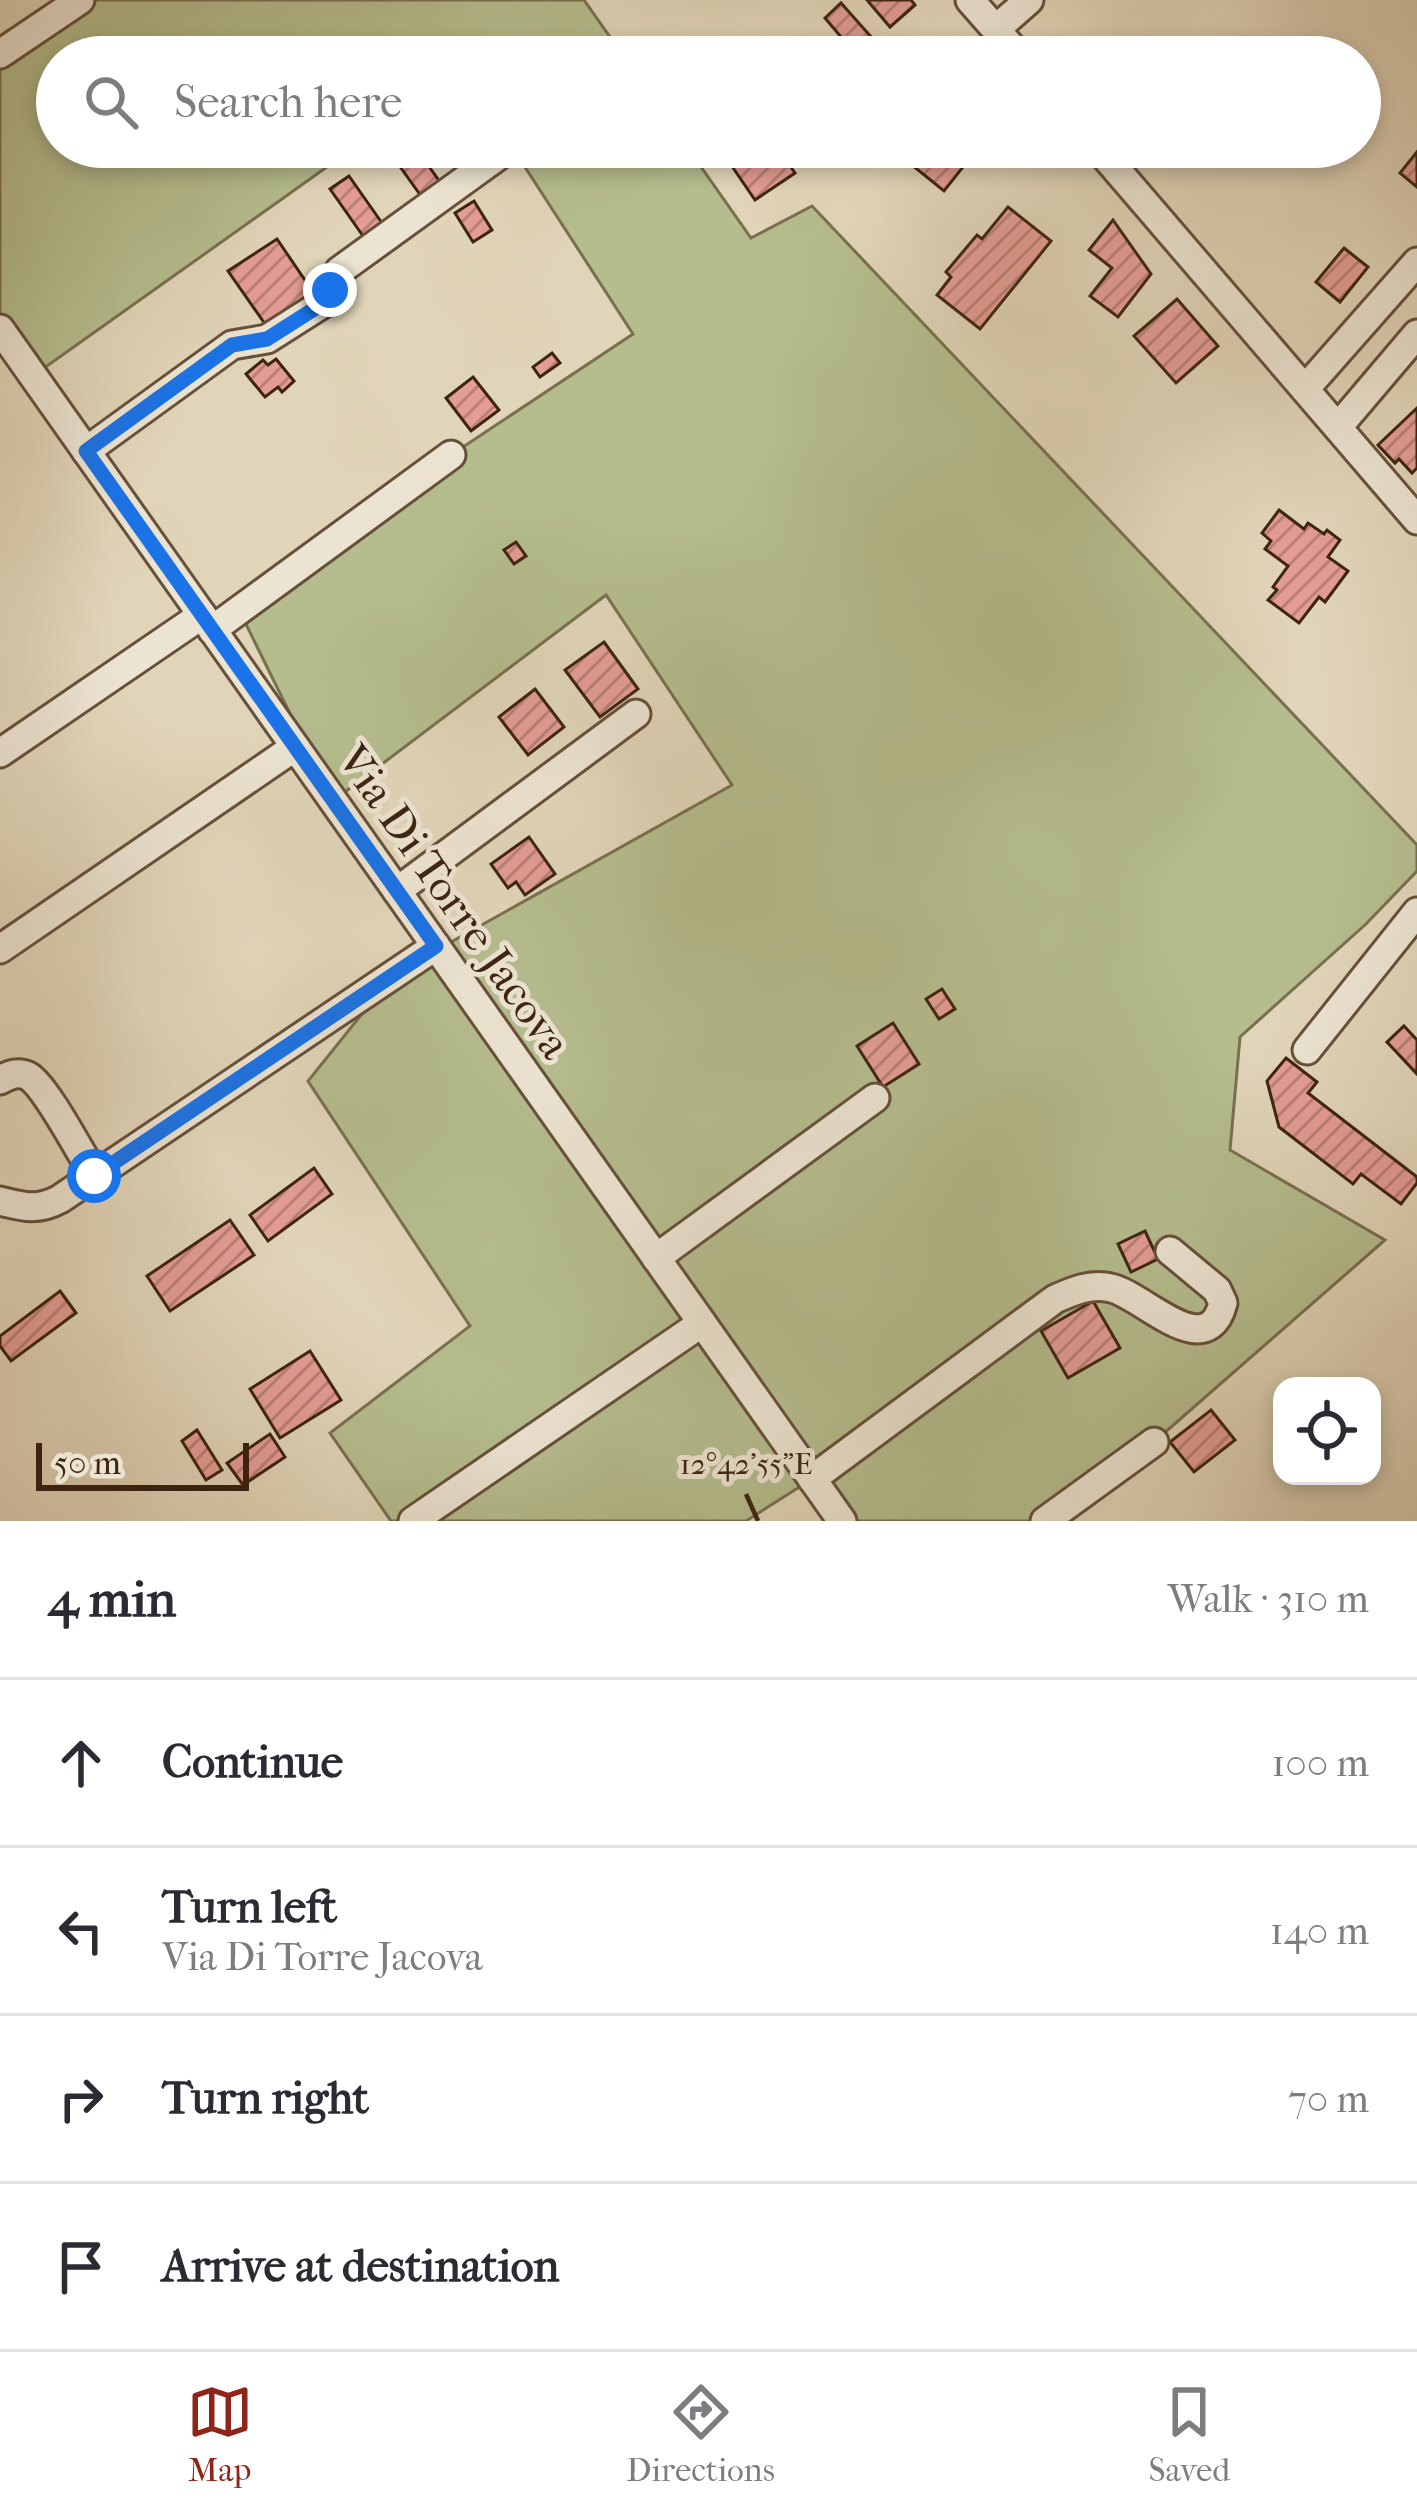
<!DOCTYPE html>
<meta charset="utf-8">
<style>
:root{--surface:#fff;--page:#f2f2f3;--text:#2b2b33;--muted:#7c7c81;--line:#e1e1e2;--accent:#8f2418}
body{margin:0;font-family:"IM FELL French Canon",serif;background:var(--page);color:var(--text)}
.controls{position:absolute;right:36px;bottom:36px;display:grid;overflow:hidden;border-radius:24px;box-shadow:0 6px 18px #0003}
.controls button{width:108px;height:108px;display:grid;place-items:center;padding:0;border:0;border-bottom:3px solid var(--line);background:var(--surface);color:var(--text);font:60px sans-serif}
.scale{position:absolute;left:36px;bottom:30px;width:213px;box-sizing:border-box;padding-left:12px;border:6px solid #3e2410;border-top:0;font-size:33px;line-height:42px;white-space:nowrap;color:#3e2410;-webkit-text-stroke:9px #ece4d2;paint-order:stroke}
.stop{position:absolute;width:36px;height:36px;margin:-27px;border:9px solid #1a73e8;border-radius:50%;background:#fff}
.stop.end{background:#1a73e8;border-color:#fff;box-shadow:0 3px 12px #0008}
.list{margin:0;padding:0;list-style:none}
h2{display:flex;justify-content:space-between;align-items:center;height:156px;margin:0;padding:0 48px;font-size:51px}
h2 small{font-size:39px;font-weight:400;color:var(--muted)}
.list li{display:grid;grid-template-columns:78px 1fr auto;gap:36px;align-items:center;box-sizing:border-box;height:168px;padding:0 48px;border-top:3px solid var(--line)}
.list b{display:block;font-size:45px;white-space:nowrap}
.list p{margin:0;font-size:39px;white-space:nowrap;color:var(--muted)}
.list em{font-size:39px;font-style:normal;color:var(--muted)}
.icon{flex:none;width:66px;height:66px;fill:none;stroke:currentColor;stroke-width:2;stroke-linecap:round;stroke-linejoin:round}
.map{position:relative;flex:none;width:1417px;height:1521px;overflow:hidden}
.search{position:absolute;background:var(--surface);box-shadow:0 6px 18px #0003;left:36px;right:36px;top:36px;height:132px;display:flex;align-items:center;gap:30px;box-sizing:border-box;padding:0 42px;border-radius:66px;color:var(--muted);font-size:45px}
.sheet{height:828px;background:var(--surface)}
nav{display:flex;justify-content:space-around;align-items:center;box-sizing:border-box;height:168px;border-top:3px solid var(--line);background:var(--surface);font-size:33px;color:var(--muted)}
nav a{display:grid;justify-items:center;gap:6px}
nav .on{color:var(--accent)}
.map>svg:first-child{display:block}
.grass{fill:#b5bd8e;stroke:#7a704f;stroke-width:3}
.building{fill:url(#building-hatch);stroke:#3e2410;stroke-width:3}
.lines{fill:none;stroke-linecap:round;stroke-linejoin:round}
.minor-casing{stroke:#67503a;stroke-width:33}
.minor{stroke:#ece4d2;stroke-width:27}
.route{stroke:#1a73e8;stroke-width:15}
.ticks{fill:none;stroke:#3e2410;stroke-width:4.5}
.labels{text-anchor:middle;stroke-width:10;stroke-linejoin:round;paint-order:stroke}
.street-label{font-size:45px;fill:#3e2410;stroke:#ece4d2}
.ticks-label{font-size:30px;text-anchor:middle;fill:#3e2410;stroke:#ece4d2;stroke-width:10;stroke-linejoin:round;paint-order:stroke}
</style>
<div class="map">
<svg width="1417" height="1521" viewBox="0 0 1417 1521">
<defs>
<pattern id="building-hatch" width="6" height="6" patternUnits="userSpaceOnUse" patternTransform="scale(3)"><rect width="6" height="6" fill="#e49d95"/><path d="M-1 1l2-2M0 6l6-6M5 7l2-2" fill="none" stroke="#ba8078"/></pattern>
</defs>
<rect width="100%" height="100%" fill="#e1d5b9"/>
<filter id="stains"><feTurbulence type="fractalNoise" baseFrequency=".00167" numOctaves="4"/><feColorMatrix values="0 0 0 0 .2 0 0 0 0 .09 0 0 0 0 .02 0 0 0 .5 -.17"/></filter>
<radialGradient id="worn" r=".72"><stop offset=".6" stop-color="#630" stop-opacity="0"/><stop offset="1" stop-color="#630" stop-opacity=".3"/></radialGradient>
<g class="grass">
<polygon points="80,0 584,0 624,57 57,57 57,147 355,147 33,376 0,329 0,54"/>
<polygon points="512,147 687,147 751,238 812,206 1417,845 1417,871 1366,924 1240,1037 1230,1150 1385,1240 1154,1442 1045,1521 853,1521 812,1479 746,1521 391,1521 330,1433 470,1326 308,1081 394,974 732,785 606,595 333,801 239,610 451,455 633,334"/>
</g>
<g class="building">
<polygon points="867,0 911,0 915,5 890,27"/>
<polygon points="841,3 889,57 847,57 835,43 842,38 825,18"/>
<polygon points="386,147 415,147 440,182 421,196"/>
<polygon points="738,147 777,147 795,173 755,200 725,156"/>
<polygon points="910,147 976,147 978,148 944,191 902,157"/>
<polygon points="1417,152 1417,187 1400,173"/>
<polygon points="349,176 382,223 363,236 330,189"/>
<polygon points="474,201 492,230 473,242 455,213"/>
<polygon points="1008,207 1051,241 980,329 937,295 951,277 946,272 977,235 982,239"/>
<polygon points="1113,220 1151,274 1118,317 1090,296 1112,268 1089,250"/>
<polygon points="277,239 313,292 265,324 228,271"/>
<polygon points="1344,248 1368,267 1340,302 1316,282"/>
<polygon points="1177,299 1218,346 1176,383 1134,336"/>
<polygon points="552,353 560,363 540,377 533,367"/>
<polygon points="276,359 294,381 282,392 278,387 265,397 246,374 263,360 268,365"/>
<polygon points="473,377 499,410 471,431 446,398"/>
<polygon points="1417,408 1417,468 1412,473 1399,459 1395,463 1378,445"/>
<polygon points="1279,510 1304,529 1308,523 1324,534 1327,530 1340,540 1328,557 1348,571 1325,602 1319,597 1299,623 1268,600 1277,590 1273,587 1288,566 1265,549 1271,541 1262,533"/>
<polygon points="516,542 526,556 514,564 504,550"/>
<polygon points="604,642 638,689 600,717 565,670"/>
<polygon points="535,689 564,727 528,755 499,717"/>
<polygon points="529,837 555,874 525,895 516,882 508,888 491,864"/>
<polygon points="942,989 955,1009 939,1019 926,999"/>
<polygon points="893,1023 919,1064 883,1087 857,1046"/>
<polygon points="1404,1026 1417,1040 1417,1074 1387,1042"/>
<polygon points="1286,1058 1317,1082 1308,1093 1417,1177 1417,1183 1401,1204 1361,1174 1353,1184 1279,1127 1267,1081"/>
<polygon points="314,1168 332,1194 268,1241 250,1215"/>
<polygon points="230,1220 254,1255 170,1311 147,1276"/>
<polygon points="1145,1231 1158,1259 1131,1272 1118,1244"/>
<polygon points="60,1291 76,1313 11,1361 0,1346 0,1336"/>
<polygon points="1093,1301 1120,1348 1068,1378 1041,1331"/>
<polygon points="310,1351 341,1400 280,1438 250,1389"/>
<polygon points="1211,1410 1235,1440 1194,1472 1170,1442"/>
<polygon points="197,1430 222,1470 206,1480 182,1441"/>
<polygon points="270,1434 285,1457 243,1485 227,1463"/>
</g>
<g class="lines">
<defs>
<g id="minor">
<polyline points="970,0 1020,57"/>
<polyline points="996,29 1029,0"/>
<polyline points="0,54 80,0"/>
<polyline points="1097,147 1417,520"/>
<polyline points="0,329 842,1521"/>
<polyline points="1305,389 1417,262"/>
<polyline points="1338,427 1417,334"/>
<polyline points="86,451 232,345 267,339 322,304 339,271 498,156"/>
<polyline points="212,630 451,455"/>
<polyline points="0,753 202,615"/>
<polyline points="397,891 636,714"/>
<polyline points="0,949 295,747"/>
<polyline points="1307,1050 1417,912"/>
<path d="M0,1080C9,1075 18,1071 28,1076C46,1086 82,1156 95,1176"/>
<path d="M0,1201C24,1207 38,1211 60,1199L436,946"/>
<polyline points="656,1258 875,1098"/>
<path d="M812,1479L1055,1299C1073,1291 1091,1283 1111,1288C1143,1295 1207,1366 1223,1303L1217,1290L1170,1251"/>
<polyline points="413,1521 702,1323"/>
<polyline points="1045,1521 1154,1442"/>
</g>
</defs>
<use href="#minor" class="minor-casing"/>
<use href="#minor" class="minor"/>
</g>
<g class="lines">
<polyline class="route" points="94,1176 436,946 86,451 232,345 267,339 322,304 330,290"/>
</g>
<path class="ticks" d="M746,1494L758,1521"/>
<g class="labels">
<g class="street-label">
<text transform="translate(455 901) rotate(55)" y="16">Via Di Torre Jacova</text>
</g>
</g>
<g class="ticks-label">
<text x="746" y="1474">12°42'55"E</text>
</g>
<rect width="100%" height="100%" filter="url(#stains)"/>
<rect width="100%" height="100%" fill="url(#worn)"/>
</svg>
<div class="controls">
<button><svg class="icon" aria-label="locate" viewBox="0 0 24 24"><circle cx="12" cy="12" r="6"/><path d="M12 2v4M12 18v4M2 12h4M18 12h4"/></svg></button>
</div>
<div class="scale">50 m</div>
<div class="stop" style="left:94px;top:1176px"></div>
<div class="stop end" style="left:330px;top:290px"></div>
<div class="search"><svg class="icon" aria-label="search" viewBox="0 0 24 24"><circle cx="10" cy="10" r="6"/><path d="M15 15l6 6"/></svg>Search here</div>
</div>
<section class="sheet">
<h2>4 min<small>Walk · 310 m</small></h2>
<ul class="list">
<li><svg class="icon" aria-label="ahead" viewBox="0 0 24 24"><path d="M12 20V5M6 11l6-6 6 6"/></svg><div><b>Continue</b></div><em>100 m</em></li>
<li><svg class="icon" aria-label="left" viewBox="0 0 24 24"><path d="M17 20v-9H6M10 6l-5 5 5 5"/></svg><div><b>Turn left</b><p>Via Di Torre Jacova</p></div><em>140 m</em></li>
<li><svg class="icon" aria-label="right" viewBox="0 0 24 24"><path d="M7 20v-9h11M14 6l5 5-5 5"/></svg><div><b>Turn right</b></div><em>70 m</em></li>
<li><svg class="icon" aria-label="arrive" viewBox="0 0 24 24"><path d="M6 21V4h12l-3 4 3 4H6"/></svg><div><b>Arrive at destination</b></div></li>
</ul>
</section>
<nav>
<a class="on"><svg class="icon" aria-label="map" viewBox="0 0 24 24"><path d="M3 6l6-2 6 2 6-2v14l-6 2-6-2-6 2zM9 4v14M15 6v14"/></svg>Map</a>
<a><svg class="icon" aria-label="directions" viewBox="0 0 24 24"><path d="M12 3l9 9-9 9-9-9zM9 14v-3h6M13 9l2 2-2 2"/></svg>Directions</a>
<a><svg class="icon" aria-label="saved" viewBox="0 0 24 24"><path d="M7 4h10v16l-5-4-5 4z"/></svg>Saved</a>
</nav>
